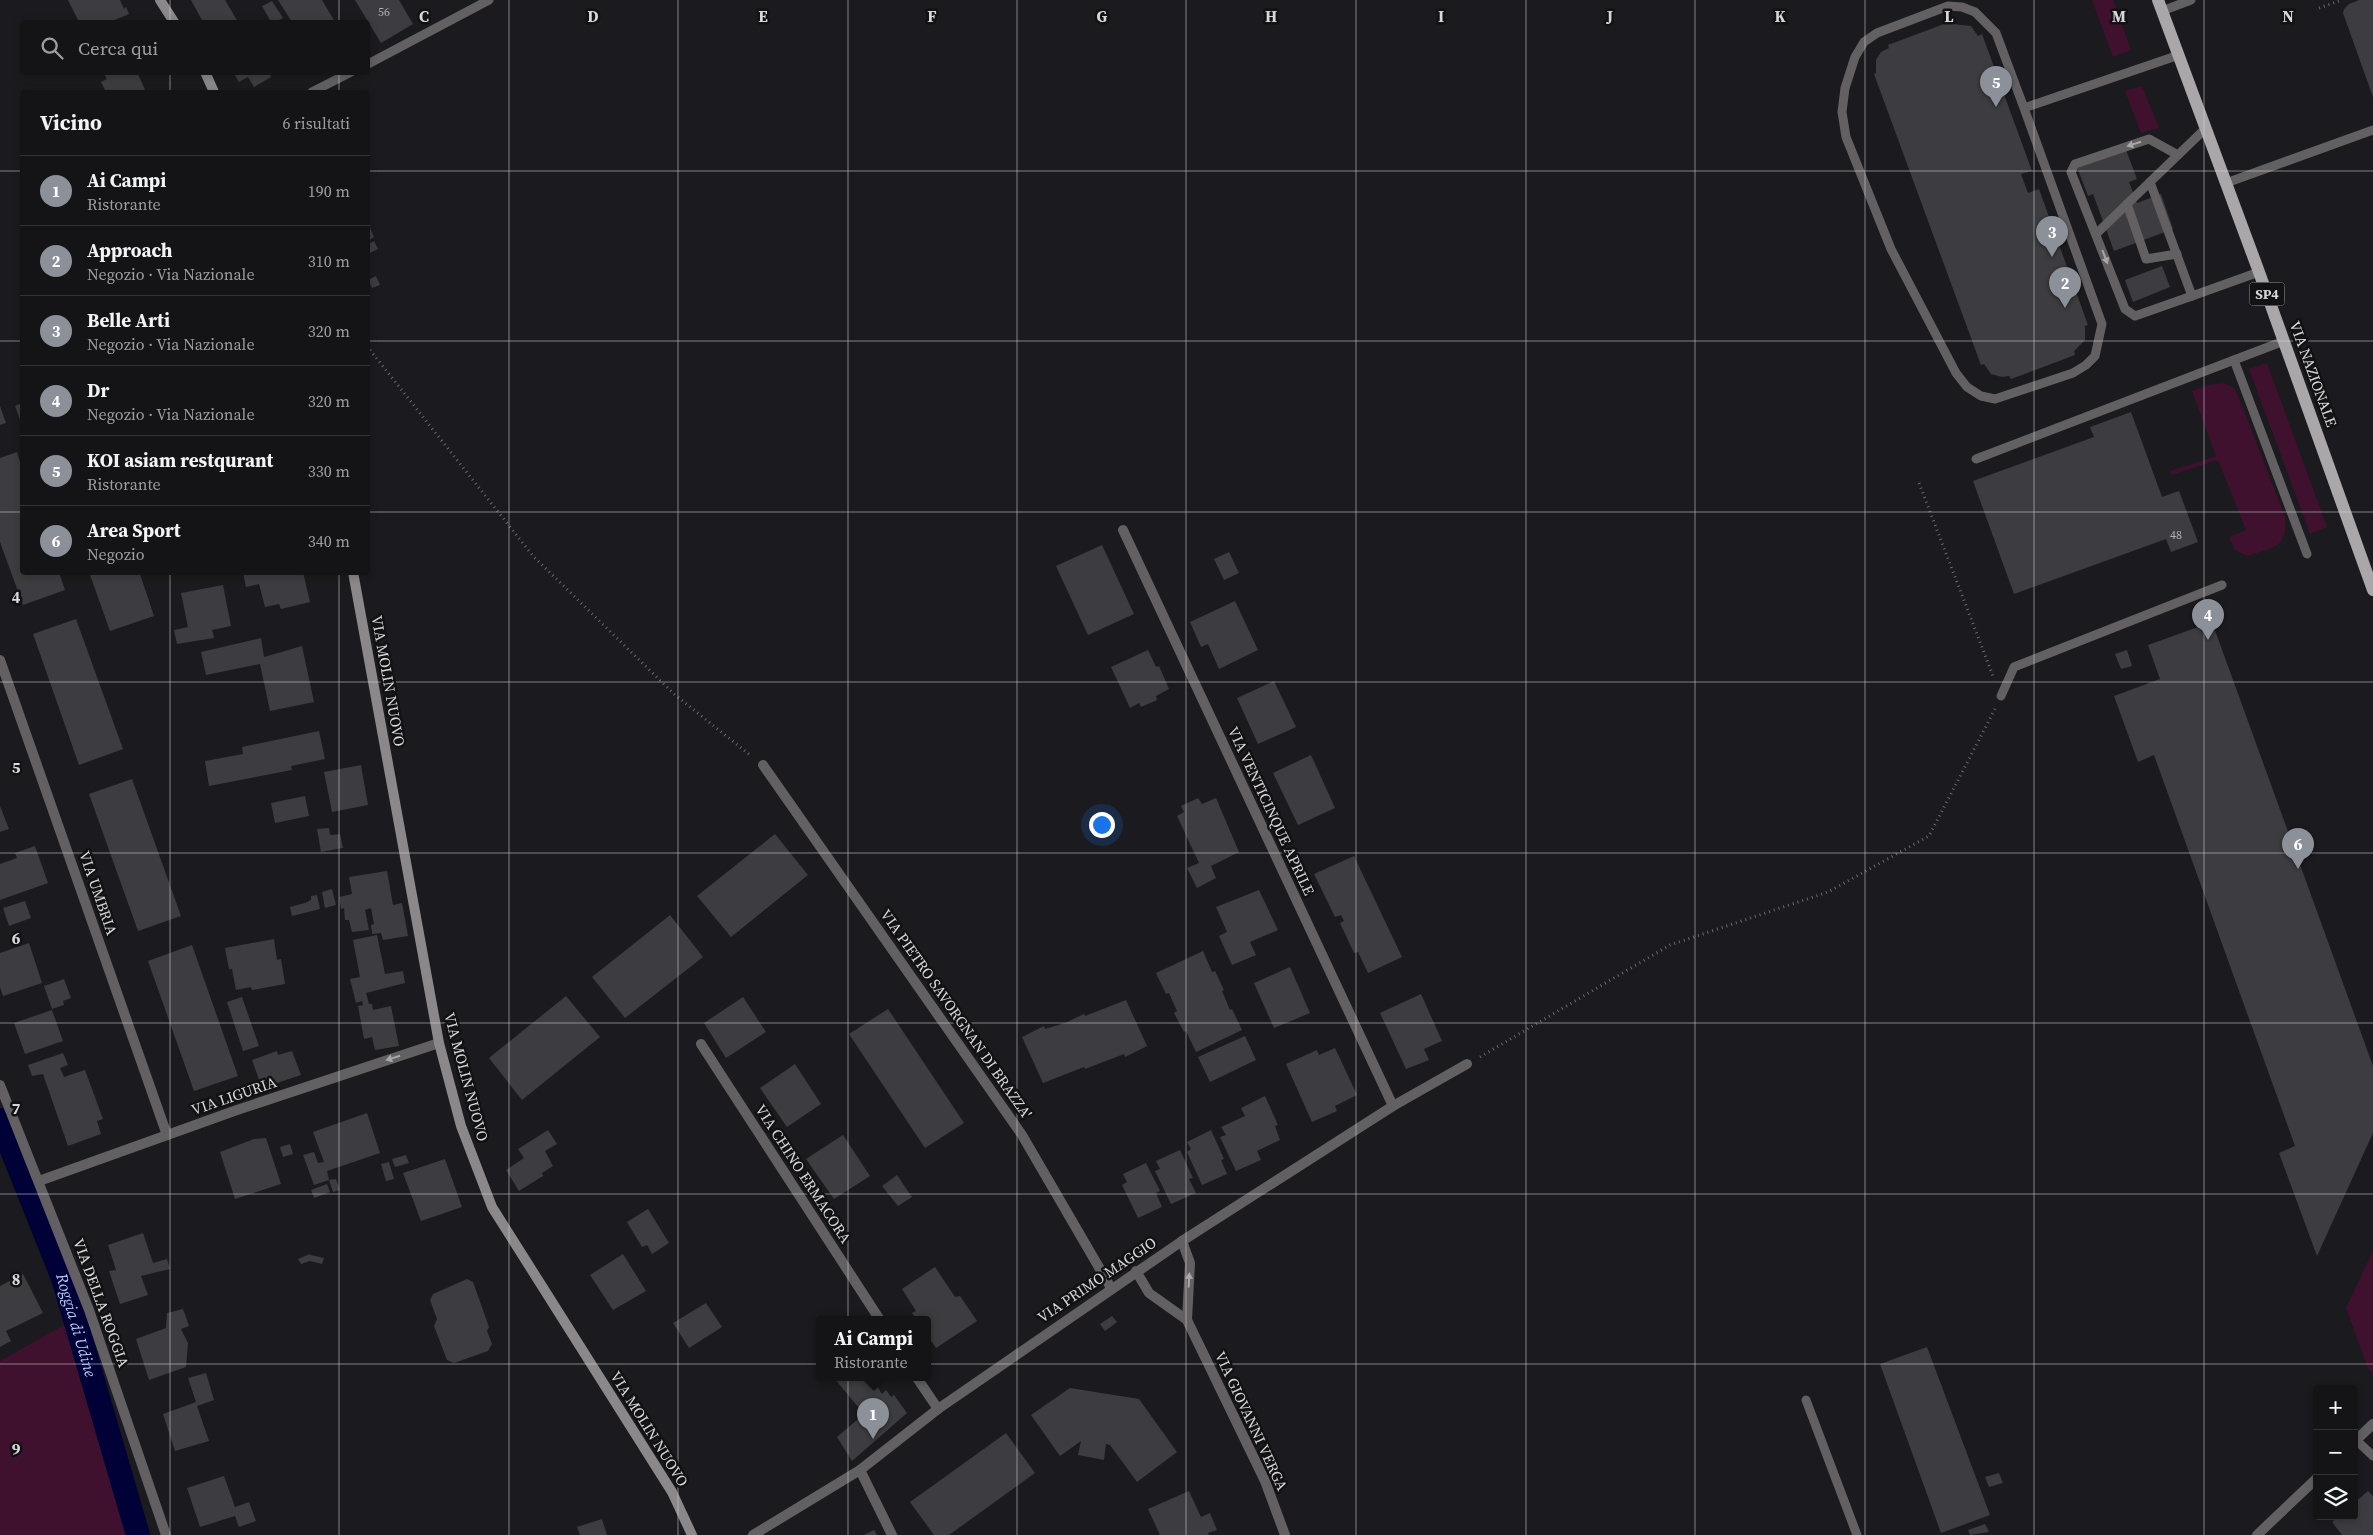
<!DOCTYPE html>
<html lang="it">
<meta charset="utf-8">
<style>
:root{--surface:#141416;--page:#212123;--text:#f1f3f6;--muted:#9d9ea1;--line:#333335;--accent:#8c9099}
body{margin:0;font-family:"Source Serif 4",serif;background:var(--page);color:var(--text)}
.controls{position:absolute;right:15px;bottom:15px;display:grid;overflow:hidden;border-radius:5px;box-shadow:0 2px 8px #0003}
.controls button{width:45px;height:45px;display:grid;place-items:center;padding:0;border:0;border-bottom:1px solid var(--line);background:var(--surface);color:var(--text);font:25px sans-serif}
.you{position:absolute;left:1101px;top:824px;width:18px;height:18px;margin:-12px;border:4px solid #fff;border-radius:50%;background:#1a73e8;box-shadow:0 0 0 8px #1a73e833}
.badge{display:grid;place-items:center;width:32px;height:32px;border-radius:50%;background:var(--accent);color:#fff;font-size:16px;font-weight:700}
.pin{position:absolute;translate:-50% -41px;filter:drop-shadow(0 1px 2px #0008)}
.pin::after{content:'';position:absolute;top:26px;width:18px;height:15px;background:inherit;clip-path:polygon(0 0,100% 0,50% 100%)}
.popup{position:absolute;left:816px;top:1316px;width:115px;height:65px;box-sizing:border-box;display:grid;place-content:center;border-radius:5px;background:var(--surface);filter:drop-shadow(0 1px 4px #0005);font-size:16px;white-space:nowrap;color:var(--muted)}
.popup b{font-size:19px;color:var(--text)}
.popup::after{content:'';position:absolute;left:50%;top:100%;margin-left:-10px;border:10px solid transparent;border-top-color:var(--surface)}
.list{margin:0;padding:0;list-style:none}
h2{display:flex;justify-content:space-between;align-items:center;height:65px;margin:0;padding:0 20px;font-size:21px}
h2 small{font-size:16px;font-weight:400;color:var(--muted)}
.list li{display:grid;grid-template-columns:32px 1fr auto;gap:15px;align-items:center;box-sizing:border-box;height:70px;padding:0 20px;border-top:1px solid var(--line)}
.list b{display:block;font-size:19px;white-space:nowrap}
.list p{margin:0;font-size:16px;white-space:nowrap;color:var(--muted)}
.list em{font-size:16px;font-style:normal;color:var(--muted)}
.icon{flex:none;width:28px;height:28px;fill:none;stroke:currentColor;stroke-width:2;stroke-linecap:round;stroke-linejoin:round}
.map{position:relative;flex:none;width:2373px;height:1535px;overflow:hidden}
.search{position:absolute;background:var(--surface);box-shadow:0 2px 8px #0003;left:20px;top:20px;width:350px;height:55px;display:flex;align-items:center;gap:12px;box-sizing:border-box;padding:0 18px;border-radius:5px;color:var(--muted);font-size:19px}
.panel{position:absolute;background:var(--surface);box-shadow:0 2px 8px #0003;left:20px;top:90px;width:350px;height:485px;border-radius:5px}
.map>svg:first-child{display:block}
.green{fill:#3f112e}
.lines{fill:none;stroke-linecap:round;stroke-linejoin:round}
.canal{stroke:#000136;stroke-width:24}
.building{fill:#3d3d41}
.path{stroke:#69686c;stroke-width:3;stroke-dasharray:1 4;stroke-linecap:butt}
.service{stroke:#626062;stroke-width:9}
.minor{stroke:#626062;stroke-width:10}
.secondary{stroke:#8b888b;stroke-width:10}
.primary{stroke:#aaa7ab;stroke-width:12}
.oneway{fill:#a9a7aa}
.grid{fill:none;stroke:#d8d7da;stroke-width:1;stroke-opacity:0.55}
.labels{text-anchor:middle;stroke-width:5;stroke-linejoin:round;paint-order:stroke}
.number-label{font-size:12px;fill:#b1b0b4}
.shield{fill:#121114;stroke:#9d9c9f;stroke-width:1}
.shield-label{font-size:14px;font-weight:bold;fill:#d8d7da}
.street-label{font-size:15px;fill:#d8d7da;stroke:#121114}
.water-label{font-size:16px;font-style:italic;fill:#b5ccf6;stroke:#121114}
.grid-label{font-size:16px;text-anchor:middle;font-weight:bold;fill:#d8d7da;stroke:#121114;stroke-width:5;stroke-linejoin:round;paint-order:stroke}
</style>
<div class="map">
<svg width="2373" height="1535" viewBox="0 0 2373 1535">
<rect width="100%" height="100%" fill="#1b1a1e"/>
<g class="green">
<polygon points="2092,0 2113,0 2131,50 2113,57"/>
<polygon points="2142,86 2159,128 2141,133 2125,91"/>
<polygon points="2267,363 2327,527 2310,534 2249,369"/>
<path d="M2224,383L2234,388L2239,398L2285,517C2288,549 2273,547 2248,556L2235,550L2229,537L2246,530L2218,460L2171,475L2170,471L2216,456L2192,391L2208,385Z"/>
<polygon points="2373,1251 2373,1374 2368,1368 2346,1308"/>
<polygon points="64,1325 93,1412 128,1535 0,1535 0,1361"/>
</g>
<g class="lines">
<path class="canal" id="s1" d="M0,1120L63,1278L138,1535"/>
</g>
<g class="building">
<polygon points="68,0 120,0 124,9 126,7 129,14 110,22 79,22"/>
<polygon points="191,0 225,0 238,22 203,22"/>
<polygon points="278,0 322,0 335,22 292,22"/>
<polygon points="355,0 399,0 413,24 381,43"/>
<polygon points="2359,0 2373,0 2373,97 2343,13 2344,9 2349,4"/>
<polygon points="272,1 283,18 275,22 271,22 262,6"/>
<polygon points="1952,21 1953,24 1971,26 1978,36 1982,34 2032,171 2021,174 2028,193 2039,189 2088,325 2085,326 2085,340 2074,351 2075,355 2011,379 2009,376 2002,377 1991,374 1984,364 1981,365 1874,74 1876,73 1876,60 1881,52 1889,48 1888,45"/>
<polygon points="103,72 137,72 146,92 106,92 101,82 107,79"/>
<polygon points="233,72 269,72 271,77 254,87 248,77 239,82"/>
<polygon points="2126,150 2137,179 2129,182 2137,203 2161,194 2173,229 2114,251 2093,194 2088,196 2077,167"/>
<polygon points="370,228 374,237 368,241 368,230"/>
<polygon points="374,241 378,249 368,254 368,244"/>
<polygon points="2162,266 2170,287 2133,302 2125,280"/>
<polygon points="376,276 380,285 372,288 368,280"/>
<polygon points="22,403 22,425 15,406"/>
<polygon points="0,406 6,423 0,425"/>
<polygon points="2131,412 2162,497 2179,491 2198,542 2171,552 2166,539 2014,594 1973,481 2094,437 2090,427"/>
<polygon points="17,452 22,469 22,572 59,572 65,590 23,605 0,542 0,458"/>
<polygon points="1102,545 1134,614 1088,635 1056,566"/>
<polygon points="1229,552 1239,573 1224,580 1214,559"/>
<polygon points="89,572 137,572 140,574 154,616 110,631"/>
<polygon points="243,572 303,572 310,602 281,609 279,604 265,607 259,584 246,587"/>
<polygon points="223,585 231,626 212,630 214,638 177,644 174,630 188,627 181,593"/>
<polygon points="1235,601 1258,650 1219,669 1208,644 1201,647 1190,622"/>
<polygon points="76,619 123,749 79,765 33,634"/>
<polygon points="2212,622 2373,1066 2373,1133 2317,1256 2279,1153 2295,1146 2247,1013 2154,755 2138,762 2114,696 2160,679 2148,645"/>
<polygon points="261,638 264,657 302,646 314,702 270,711 260,664 206,675 201,652"/>
<polygon points="1148,650 1156,667 1159,666 1169,689 1156,696 1157,700 1141,707 1139,703 1130,708 1111,667"/>
<polygon points="2127,650 2132,666 2121,669 2115,654"/>
<polygon points="1274,681 1296,727 1258,744 1237,698"/>
<polygon points="319,731 325,759 291,766 292,770 209,786 205,761 243,754 242,747"/>
<polygon points="1311,755 1335,808 1298,825 1273,773"/>
<polygon points="361,765 368,805 332,812 324,772"/>
<polygon points="132,779 181,916 138,931 89,794"/>
<polygon points="305,796 309,816 275,823 271,803"/>
<polygon points="1198,798 1202,804 1216,798 1239,852 1211,866 1216,878 1197,888 1187,868 1199,863 1177,816 1184,812 1181,806"/>
<polygon points="0,806 9,829 0,832"/>
<polygon points="329,828 330,835 340,834 343,848 321,852 317,829"/>
<polygon points="775,834 808,875 731,937 697,896"/>
<polygon points="35,846 48,883 0,900 0,864 17,858 15,853"/>
<polygon points="1354,856 1402,957 1368,973 1358,952 1354,953 1340,923 1344,921 1341,915 1335,917 1314,874"/>
<polygon points="387,871 393,905 402,903 408,936 383,940 381,933 372,934 371,925 374,924 371,908 365,910 369,930 352,932 349,920 345,920 344,908 341,909 339,897 352,894 349,877"/>
<polygon points="332,889 336,905 325,908 322,892"/>
<polygon points="1259,890 1278,930 1250,942 1256,955 1232,965 1219,936 1227,932 1216,907"/>
<polygon points="317,895 320,909 292,916 290,907 305,903 311,900 311,896"/>
<polygon points="25,901 31,918 9,926 3,908"/>
<polygon points="670,915 703,957 625,1018 592,977"/>
<polygon points="377,935 385,974 403,971 405,983 366,993 369,1004 372,1004 373,1010 391,1006 399,1046 375,1050 372,1037 364,1039 358,1006 363,1005 362,1001 356,1003 350,979 360,977 353,940"/>
<polygon points="274,939 277,960 281,959 285,984 252,990 251,987 236,990 232,969 229,969 225,948"/>
<polygon points="29,943 42,983 3,996 0,987 0,953"/>
<polygon points="192,945 238,1076 194,1091 148,961"/>
<polygon points="1203,951 1212,972 1215,971 1224,990 1222,991 1230,1010 1232,1009 1242,1030 1196,1052 1186,1031 1184,1032 1174,1013 1177,1011 1169,993 1166,994 1156,973"/>
<polygon points="1290,967 1310,1013 1274,1028 1254,983"/>
<polygon points="64,979 71,998 63,1001 64,1005 52,1009 44,986"/>
<polygon points="1421,994 1442,1041 1424,1049 1429,1060 1406,1069 1380,1013"/>
<polygon points="566,996 600,1037 522,1100 489,1058"/>
<polygon points="242,997 259,1046 243,1051 227,1002"/>
<polygon points="743,997 766,1032 726,1058 704,1023"/>
<polygon points="1126,1000 1147,1046 1125,1057 1124,1054 1085,1069 1084,1067 1043,1083 1022,1037 1044,1026 1045,1029 1065,1023 1084,1014 1085,1016"/>
<polygon points="888,1009 964,1123 925,1148 849,1034"/>
<polygon points="52,1010 63,1041 25,1054 14,1023"/>
<polygon points="1245,1036 1256,1060 1210,1082 1198,1057"/>
<polygon points="1335,1048 1357,1095 1335,1106 1337,1111 1312,1122 1286,1064 1317,1050 1319,1055"/>
<polygon points="277,1051 278,1055 292,1051 301,1075 262,1088 252,1060"/>
<polygon points="63,1053 68,1065 60,1068 64,1077 85,1070 103,1119 97,1121 101,1134 68,1146 43,1074 32,1076 28,1065"/>
<polygon points="795,1064 821,1104 787,1127 760,1088"/>
<polygon points="1265,1096 1278,1125 1275,1126 1280,1140 1257,1151 1261,1160 1236,1171 1220,1137 1226,1135 1221,1127 1245,1116 1241,1108"/>
<polygon points="367,1113 380,1153 327,1171 329,1180 314,1185 303,1155 314,1152 318,1163 324,1162 313,1132"/>
<polygon points="548,1130 557,1144 545,1151 553,1166 542,1173 543,1176 519,1191 506,1170 524,1158 518,1149"/>
<polygon points="1211,1130 1224,1159 1221,1160 1227,1174 1202,1185 1187,1152 1191,1149 1187,1142"/>
<polygon points="843,1135 870,1176 834,1199 806,1159"/>
<polygon points="266,1138 281,1184 235,1199 220,1152 254,1139"/>
<polygon points="290,1144 293,1154 283,1157 280,1147"/>
<polygon points="1180,1150 1193,1178 1189,1179 1196,1193 1171,1204 1155,1171 1160,1169 1156,1161"/>
<polygon points="406,1155 409,1163 395,1167 392,1159"/>
<polygon points="445,1159 462,1207 421,1221 403,1173"/>
<polygon points="389,1162 394,1179 386,1181 381,1164"/>
<polygon points="1146,1163 1160,1191 1156,1193 1162,1207 1138,1218 1122,1185 1127,1182 1123,1174"/>
<polygon points="897,1175 912,1197 898,1206 882,1186"/>
<polygon points="336,1179 340,1190 333,1192 329,1180"/>
<polygon points="327,1184 330,1192 314,1198 311,1190"/>
<polygon points="648,1209 669,1243 652,1254 647,1245 642,1247 627,1222"/>
<polygon points="143,1233 153,1263 167,1259 170,1269 141,1276 148,1295 120,1304 109,1271 116,1270 108,1245"/>
<polygon points="310,1254 311,1257 311,1255 324,1258 322,1264 310,1261 301,1264 298,1259"/>
<polygon points="623,1254 646,1291 613,1310 590,1275"/>
<polygon points="935,1267 955,1297 960,1296 977,1321 936,1348 927,1335 927,1320 916,1320 912,1313 916,1311 902,1289"/>
<polygon points="23,1274 43,1313 6,1331 11,1341 0,1347 0,1286"/>
<polygon points="467,1279 473,1282 489,1327 487,1331 492,1344 488,1351 454,1363 447,1360 434,1326 437,1319 430,1300 433,1294"/>
<polygon points="706,1303 722,1327 689,1348 673,1323"/>
<polygon points="183,1309 189,1326 181,1329 188,1343 186,1367 149,1380 136,1339 166,1328 167,1313"/>
<polygon points="1112,1316 1117,1322 1105,1331 1100,1324"/>
<polygon points="1927,1347 1990,1515 1941,1533 1880,1364"/>
<polygon points="206,1373 214,1400 197,1406 209,1441 175,1451 163,1414 196,1402 188,1378"/>
<polygon points="834,1378 872,1378 882,1394 886,1390 891,1397 894,1395 907,1413 852,1461 837,1437 864,1414"/>
<polygon points="1070,1388 1139,1399 1177,1452 1137,1482 1110,1445 1106,1444 1104,1460 1078,1455 1081,1441 1060,1456 1031,1415"/>
<polygon points="1006,1433 1035,1473 949,1535 934,1535 910,1502"/>
<polygon points="1999,1473 2003,1483 1989,1487 1985,1477"/>
<polygon points="224,1476 235,1507 249,1502 256,1521 239,1527 235,1516 200,1527 187,1488"/>
<polygon points="1189,1491 1201,1517 1210,1513 1217,1530 1208,1533 1209,1535 1160,1535 1148,1509"/>
<polygon points="2368,1491 2373,1496 2373,1535 2342,1535 2332,1522 2339,1516 2354,1516 2354,1503"/>
<polygon points="602,1519 607,1535 580,1535 577,1527"/>
<polygon points="1985,1524 1989,1532 1970,1535 1968,1530"/>
<polygon points="874,1530 877,1535 864,1535"/>
</g>
<g class="lines">
<g class="path">
<polyline points="2319,8 2342,0"/>
<polyline points="370,350 533,556 674,694 750,755"/>
<polyline points="1919,483 1993,676"/>
<polyline points="1480,1057 1670,945 1828,892 1929,836 1995,709"/>
</g>
<g class="service">
<polyline points="2162,11 2191,0"/>
<polyline points="368,64 489,0"/>
<polyline points="312,92 351,72"/>
<polyline points="2024,108 1996,33 1975,12 1962,7 1948,6 1877,33 1864,42 1855,57 1845,88 1842,112 1846,137 1891,249 1956,373 1967,387 1981,396 1995,399 2073,373 2086,365 2095,356 2102,324 2024,108 2179,55"/>
<polyline points="2206,128 2150,182 2192,296 2259,272"/>
<polyline points="2178,155 2149,139 2075,164 2071,172 2125,309 2135,316 2192,296"/>
<polyline points="2226,183 2373,130"/>
<polyline points="2127,204 2146,259 2177,254"/>
<polyline points="2096,234 2150,182"/>
<polyline points="2284,341 2234,360 2307,554"/>
<polyline points="1976,459 2234,360"/>
<polyline points="2001,696 2014,667 2222,585"/>
<polyline points="1806,1400 1857,1535"/>
<polyline points="2356,1440 2373,1456"/>
</g>
<g class="minor">
<polyline points="1123,530 1393,1106"/>
<polyline points="0,660 167,1135"/>
<polyline points="763,765 1022,1135 1111,1288"/>
<polyline points="701,1044 880,1320"/>
<polyline points="0,1085 89,1310 166,1535"/>
<polyline points="39,1181 237,1110 439,1043"/>
<polyline points="1182,1241 1190,1263 1187,1320"/>
<polyline points="1136,1271 1149,1293 1187,1320 1265,1481 1285,1535"/>
<polyline points="917,1378 938,1409"/>
<polyline points="2354,1442 2373,1424"/>
<polyline points="860,1470 892,1535"/>
<polyline points="753,1535 860,1470 938,1409 1182,1241 1393,1106 1467,1064"/>
<polyline points="2257,1535 2317,1478"/>
</g>
<g class="secondary">
<polyline points="160,0 174,22"/>
<polyline points="205,72 214,92"/>
<polyline points="353,572 439,1043 461,1126 492,1207 672,1492 692,1535"/>
</g>
<polyline class="primary" points="2158,0 2259,272 2373,590"/>
</g>
<defs><path id="oneway-solid" d="M-6-.8H1V-3.2L6.5 0L1 3.2V.8H-6Z" transform="scale(1.25)"/></defs>
<g class="oneway">
<use href="#oneway-solid" transform="translate(2134 144) rotate(162)"/>
<use href="#oneway-solid" transform="translate(2105 257) rotate(69)"/>
<use href="#oneway-solid" transform="translate(393 1058) rotate(162)"/>
<use href="#oneway-solid" transform="translate(1189 1280) rotate(-87)"/>
</g>
<path class="grid" d="M170,0V22M339,0V22M509,0V1535M678,0V1535M848,0V1535M1017,0V1535M1186,0V1535M1356,0V1535M1526,0V1535M1695,0V1535M1865,0V1535M2034,0V1535M2204,0V1535M170,72V92M339,72V92M0,171H22M368,171H2373M0,341H22M368,341H2373M0,512H22M368,512H2373M170,572V1535M339,572V1535M0,682H2373M0,853H2373M0,1023H2373M0,1194H2373M0,1364H2373"/>
<g class="labels">
<g class="number-label">
<text x="384" y="16">56</text>
<text x="2176" y="539">48</text>
</g>
<rect class="shield" x="2249.5" y="282.5" width="35" height="23" rx="4"/>
<g class="shield-label">
<text x="2267" y="299">SP4</text>
</g>
<g class="street-label">
<text transform="translate(2313 374) rotate(70)" y="5">VIA NAZIONALE</text>
<text transform="translate(388 681) rotate(80)" y="5">VIA MOLIN NUOVO</text>
<text transform="translate(1271 811) rotate(65)" y="5">VIA VENTICINQUE APRILE</text>
<text transform="translate(98 893) rotate(71)" y="5">VIA UMBRIA</text>
<text transform="translate(956 1014) rotate(55)" y="5">VIA PIETRO SAVORGNAN DI BRAZZA'</text>
<text transform="translate(466 1077) rotate(75)" y="5">VIA MOLIN NUOVO</text>
<text transform="translate(234 1096) rotate(-19)" y="5">VIA LIGURIA</text>
<text transform="translate(803 1174) rotate(57)" y="5">VIA CHINO ERMACORA</text>
<text transform="translate(1097 1280) rotate(-34)" y="5">VIA PRIMO MAGGIO</text>
<text transform="translate(101 1303) rotate(70)" y="5">VIA DELLA ROGGIA</text>
<text transform="translate(1251 1421) rotate(65)" y="5">VIA GIOVANNI VERGA</text>
<text transform="translate(649 1429) rotate(58)" y="5">VIA MOLIN NUOVO</text>
</g>
<g class="water-label">
<text dy="6" stroke="none"><textPath href="#s1" startOffset="219">Roggia di Udine</textPath></text>
</g>
</g>
<g class="grid-label">
<text x="424" y="22">C</text>
<text x="593" y="22">D</text>
<text x="763" y="22">E</text>
<text x="932" y="22">F</text>
<text x="1102" y="22">G</text>
<text x="1271" y="22">H</text>
<text x="1441" y="22">I</text>
<text x="1610" y="22">J</text>
<text x="1780" y="22">K</text>
<text x="1949" y="22">L</text>
<text x="2119" y="22">M</text>
<text x="2288" y="22">N</text>
<text x="16" y="603">4</text>
<text x="16" y="773">5</text>
<text x="16" y="944">6</text>
<text x="16" y="1114">7</text>
<text x="16" y="1285">8</text>
<text x="16" y="1455">9</text>
</g>
</svg>
<div class="controls">
<button>+</button>
<button>−</button>
<button><svg class="icon" aria-label="layers" viewBox="0 0 24 24"><path d="M12 4l9 5-9 5-9-5zM3 14l9 5 9-5"/></svg></button>
</div>
<div class="you"></div>
<div class="pin badge" style="left:873px;top:1439px">1</div>
<div class="popup"><b>Ai Campi</b>Ristorante</div>
<div class="pin badge" style="left:2065px;top:308px">2</div>
<div class="pin badge" style="left:2052px;top:257px">3</div>
<div class="pin badge" style="left:2208px;top:640px">4</div>
<div class="pin badge" style="left:1996px;top:107px">5</div>
<div class="pin badge" style="left:2298px;top:869px">6</div>
<div class="search"><svg class="icon" aria-label="search" viewBox="0 0 24 24"><circle cx="10" cy="10" r="6"/><path d="M15 15l6 6"/></svg>Cerca qui</div>
<section class="panel">
<h2>Vicino<small>6 risultati</small></h2>
<ul class="list">
<li><span class="badge">1</span><div><b>Ai Campi</b><p>Ristorante</p></div><em>190 m</em></li>
<li><span class="badge">2</span><div><b>Approach</b><p>Negozio · Via Nazionale</p></div><em>310 m</em></li>
<li><span class="badge">3</span><div><b>Belle Arti</b><p>Negozio · Via Nazionale</p></div><em>320 m</em></li>
<li><span class="badge">4</span><div><b>Dr</b><p>Negozio · Via Nazionale</p></div><em>320 m</em></li>
<li><span class="badge">5</span><div><b>KOI asiam restqurant</b><p>Ristorante</p></div><em>330 m</em></li>
<li><span class="badge">6</span><div><b>Area Sport</b><p>Negozio</p></div><em>340 m</em></li>
</ul>
</section>
</div>
